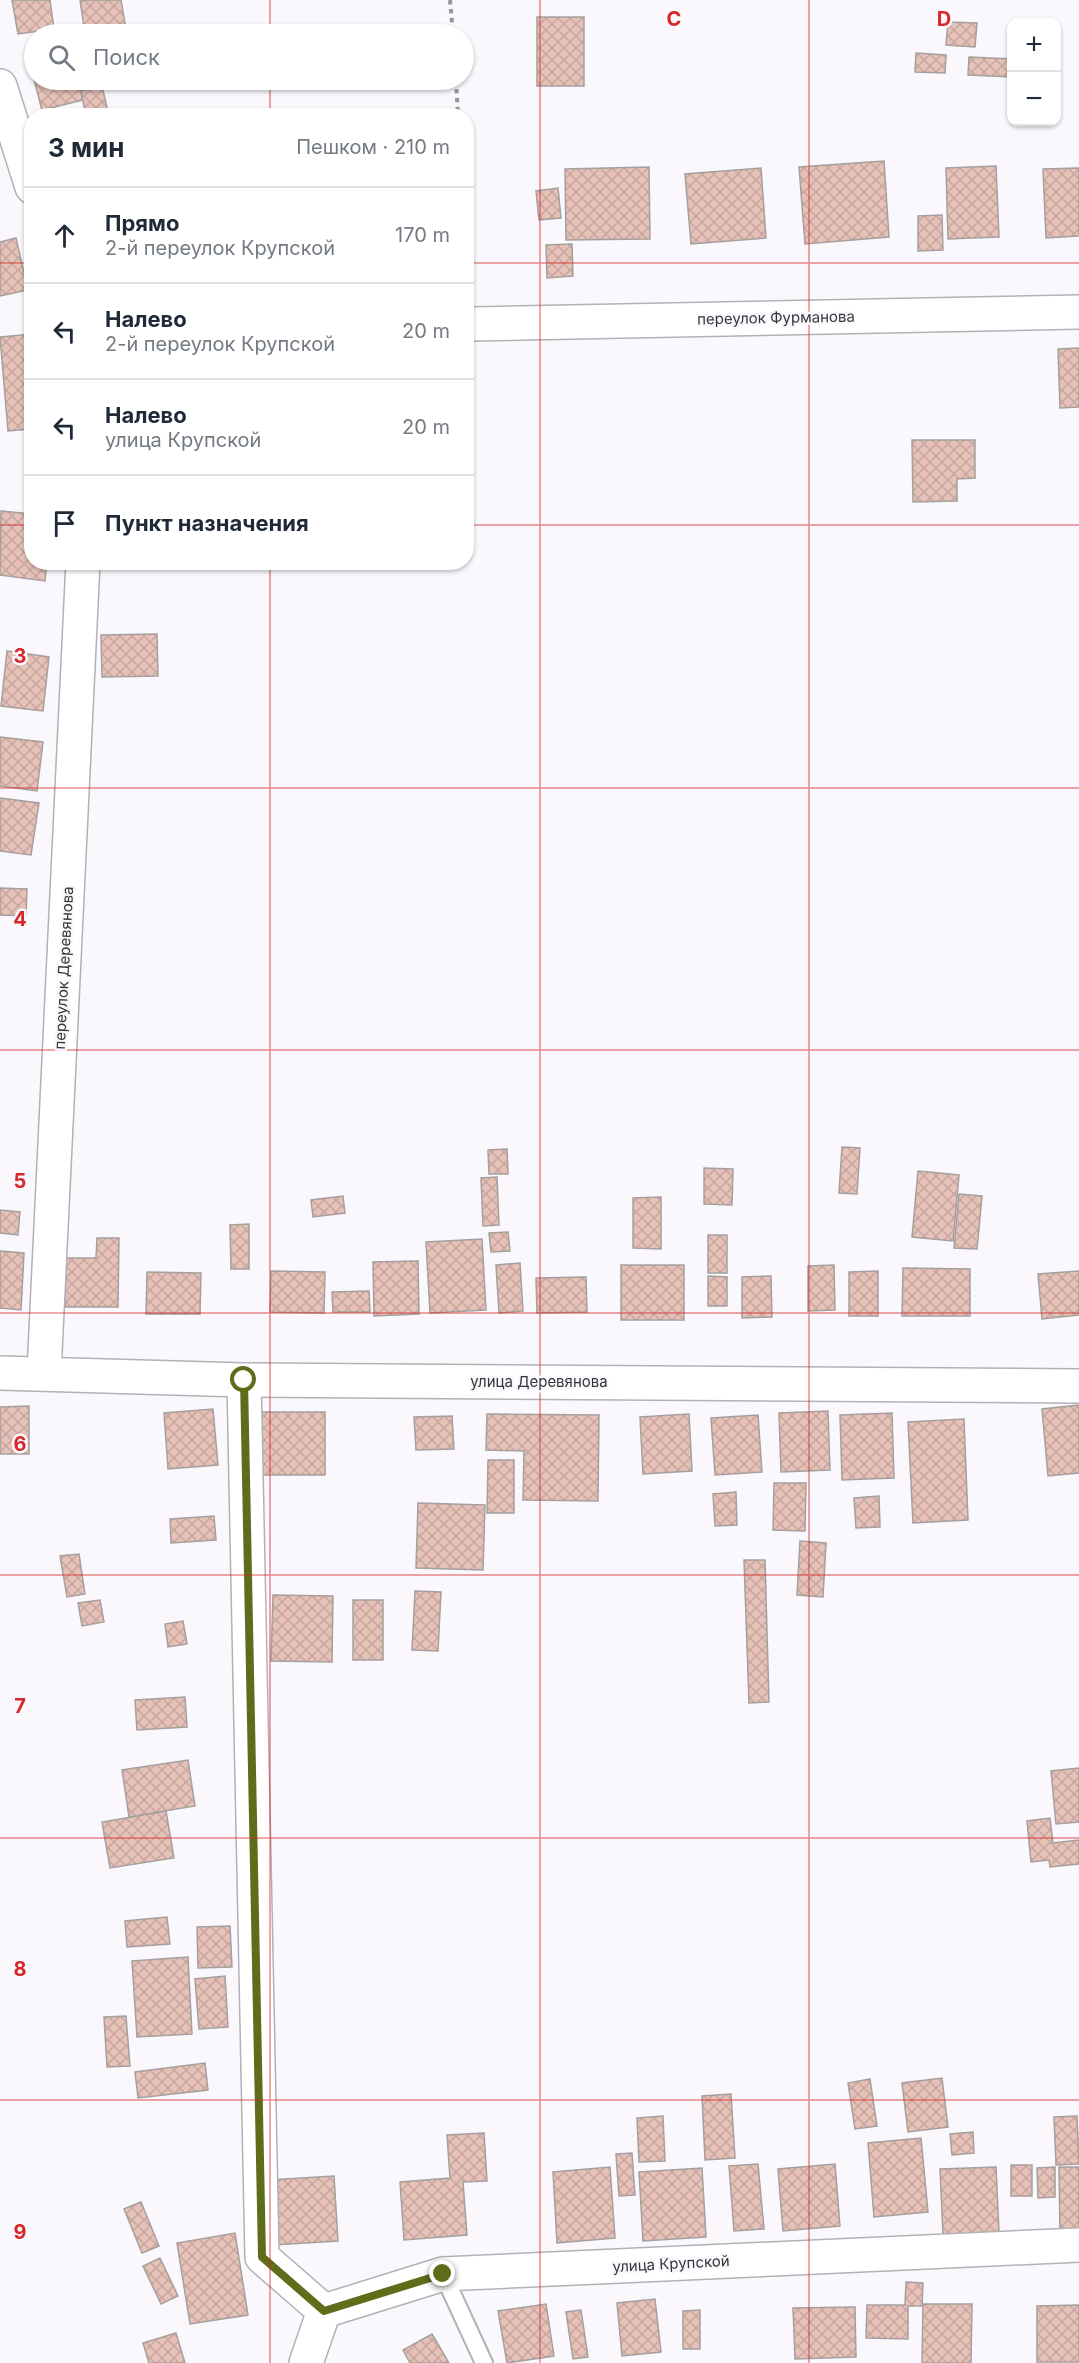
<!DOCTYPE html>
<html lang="ru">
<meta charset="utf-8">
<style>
:root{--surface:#fff;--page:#f2f2f3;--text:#1f2937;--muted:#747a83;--line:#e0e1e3}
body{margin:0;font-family:Inter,sans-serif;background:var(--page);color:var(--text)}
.controls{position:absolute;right:18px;top:18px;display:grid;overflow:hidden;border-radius:12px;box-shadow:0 2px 4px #0004}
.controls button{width:54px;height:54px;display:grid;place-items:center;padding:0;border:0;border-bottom:2px solid var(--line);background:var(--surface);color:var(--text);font:30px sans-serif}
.stop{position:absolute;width:18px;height:18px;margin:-14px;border:4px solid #5e6d19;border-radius:50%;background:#fff}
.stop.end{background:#5e6d19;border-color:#fff;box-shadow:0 2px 6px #0008}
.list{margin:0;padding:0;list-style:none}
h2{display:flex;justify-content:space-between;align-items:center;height:78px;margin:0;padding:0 24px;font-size:26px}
h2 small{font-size:20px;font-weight:400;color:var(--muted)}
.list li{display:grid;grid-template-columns:39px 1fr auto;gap:18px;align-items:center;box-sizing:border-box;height:96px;padding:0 24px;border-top:2px solid var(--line)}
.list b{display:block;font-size:22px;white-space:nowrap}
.list p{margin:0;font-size:20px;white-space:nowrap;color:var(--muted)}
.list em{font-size:20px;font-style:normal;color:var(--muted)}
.icon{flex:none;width:33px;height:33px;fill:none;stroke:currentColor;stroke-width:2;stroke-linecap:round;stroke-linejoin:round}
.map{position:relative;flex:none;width:1079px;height:2363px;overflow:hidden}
.search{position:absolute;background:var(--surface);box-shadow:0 2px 4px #0004;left:24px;top:24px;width:450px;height:66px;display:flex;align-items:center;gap:15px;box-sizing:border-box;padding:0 21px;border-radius:33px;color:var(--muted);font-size:22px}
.panel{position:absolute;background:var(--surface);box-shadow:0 2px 4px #0004;left:24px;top:108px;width:450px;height:462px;border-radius:24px}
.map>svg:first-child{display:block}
.building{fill:url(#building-cross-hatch);stroke:#a59f9e;stroke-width:1.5}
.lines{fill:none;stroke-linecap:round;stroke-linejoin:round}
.lane-casing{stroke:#b3b1b6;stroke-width:20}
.street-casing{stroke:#b3b1b6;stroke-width:36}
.path{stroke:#98969a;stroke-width:4;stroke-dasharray:4.5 4.5;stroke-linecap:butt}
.lane{stroke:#fff;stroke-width:16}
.street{stroke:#fff;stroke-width:33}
.route{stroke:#5e6d19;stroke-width:8}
.grid{fill:none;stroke:#d62828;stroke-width:1.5;stroke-opacity:0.55}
.labels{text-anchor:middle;stroke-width:5;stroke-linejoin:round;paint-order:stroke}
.street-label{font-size:15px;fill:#363537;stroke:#faf8fd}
.grid-label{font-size:20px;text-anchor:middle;font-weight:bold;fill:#d62828;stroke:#faf8fd;stroke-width:5;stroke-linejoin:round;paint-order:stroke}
</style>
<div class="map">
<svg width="1079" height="2363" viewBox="0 0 1079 2363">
<defs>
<pattern id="building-cross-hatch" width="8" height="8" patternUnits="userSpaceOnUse" patternTransform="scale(1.5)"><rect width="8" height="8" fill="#e6c1b7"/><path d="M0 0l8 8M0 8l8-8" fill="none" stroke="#c6a69e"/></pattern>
</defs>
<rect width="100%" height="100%" fill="#faf8fd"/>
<g class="building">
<polygon points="12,0 50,0 54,29 18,34"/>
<polygon points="80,0 121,0 126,29 85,34"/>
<rect x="537" y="17" width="47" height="69"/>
<polygon points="948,22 977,23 975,47 946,45"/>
<polygon points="916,53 946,55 945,73 915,72"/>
<polygon points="969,57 1012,59 1012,77 968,75"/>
<polygon points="34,60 34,80 78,80 83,100 42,110 29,61"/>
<polygon points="102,86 109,116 86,116 81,91"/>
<polygon points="884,161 889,237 805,244 799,167"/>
<polygon points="996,166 999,237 948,239 946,168"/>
<polygon points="649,167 650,239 566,240 565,169"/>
<polygon points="761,168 766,238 691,244 685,174"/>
<polygon points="1079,168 1079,236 1046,238 1043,169"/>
<polygon points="558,188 561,218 539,220 536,191"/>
<polygon points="942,215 943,250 918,251 918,216"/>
<polygon points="16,238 28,290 0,296 0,242"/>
<polygon points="572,244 573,276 547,278 546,245"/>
<polygon points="32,334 32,429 8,431 0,337"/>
<polygon points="1079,348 1079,407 1060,408 1058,349"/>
<polygon points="912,440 975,440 975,478 957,479 957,501 913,502"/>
<polygon points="1,511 32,514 32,562 47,562 45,581 0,575"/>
<polygon points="157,634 158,676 102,677 101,635"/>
<polygon points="7,651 49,657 43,711 1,706"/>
<polygon points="0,737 43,742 37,791 0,786"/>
<polygon points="0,798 39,803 31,855 0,851"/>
<polygon points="0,888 27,889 26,916 0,915"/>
<polygon points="842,1147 860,1148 857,1194 839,1193"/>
<polygon points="507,1149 508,1174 489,1174 488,1150"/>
<polygon points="704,1168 733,1169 732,1205 704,1204"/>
<polygon points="918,1171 959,1175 953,1241 912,1237"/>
<polygon points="497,1177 499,1225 483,1226 481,1178"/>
<polygon points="959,1194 982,1196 977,1249 954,1248"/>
<polygon points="343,1196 345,1213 313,1217 311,1200"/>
<polygon points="661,1197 661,1249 633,1248 633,1198"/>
<polygon points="0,1210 20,1212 18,1235 0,1233"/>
<polygon points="249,1224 249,1269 231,1269 230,1225"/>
<polygon points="508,1232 510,1251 491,1252 489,1233"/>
<rect x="708" y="1235" width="19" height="38"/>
<polygon points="97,1238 119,1238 118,1307 65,1307 66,1258 96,1258"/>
<polygon points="482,1239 486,1310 430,1313 426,1242"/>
<polygon points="0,1251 24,1253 21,1310 0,1308"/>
<polygon points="418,1261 419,1314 374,1316 373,1262"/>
<polygon points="520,1263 523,1311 499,1313 496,1265"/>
<rect x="621" y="1265" width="63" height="55"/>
<polygon points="834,1265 835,1310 808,1311 808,1266"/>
<polygon points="903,1268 970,1269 970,1316 902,1316"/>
<polygon points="271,1271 325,1272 324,1313 270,1312"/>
<polygon points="878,1271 878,1316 849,1316 849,1272"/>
<polygon points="1079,1271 1079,1315 1042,1319 1038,1274"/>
<polygon points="147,1272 201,1273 200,1314 146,1314"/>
<polygon points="708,1276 727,1277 727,1306 708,1306"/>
<polygon points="771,1276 772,1317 742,1318 742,1277"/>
<polygon points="586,1277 587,1312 537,1313 536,1278"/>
<polygon points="369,1291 370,1312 333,1312 332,1292"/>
<polygon points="1079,1405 1079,1473 1048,1476 1042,1409"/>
<polygon points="29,1406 29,1454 0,1454 0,1407"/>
<polygon points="213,1409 218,1465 168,1469 164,1413"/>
<polygon points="828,1411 830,1470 781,1472 779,1413"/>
<rect x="262" y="1412" width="63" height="63"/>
<polygon points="892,1413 894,1478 842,1480 840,1415"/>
<polygon points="487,1414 599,1415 598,1501 523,1500 524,1451 486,1450"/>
<polygon points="689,1414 692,1471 643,1474 640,1417"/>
<polygon points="758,1415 762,1472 715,1475 711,1418"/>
<polygon points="452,1416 454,1449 416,1450 414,1417"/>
<polygon points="964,1419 968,1520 913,1523 908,1422"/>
<polygon points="488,1460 514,1460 514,1513 487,1513"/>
<polygon points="774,1483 806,1483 805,1531 773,1530"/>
<polygon points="736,1492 737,1525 715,1526 713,1494"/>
<polygon points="879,1496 880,1527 856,1528 854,1498"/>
<polygon points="418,1503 485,1505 483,1570 416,1568"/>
<polygon points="214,1516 216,1540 171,1543 170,1519"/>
<polygon points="800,1541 826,1543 823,1597 797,1595"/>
<polygon points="79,1554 85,1594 67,1597 60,1556"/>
<polygon points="744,1560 765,1560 769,1702 749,1703"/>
<polygon points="415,1591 441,1592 438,1651 412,1650"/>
<polygon points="273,1595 333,1596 332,1662 271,1661"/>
<polygon points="100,1600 104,1622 82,1626 78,1603"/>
<rect x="353" y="1600" width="30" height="60"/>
<polygon points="183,1621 187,1644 168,1647 165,1624"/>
<polygon points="185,1697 187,1727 137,1730 135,1700"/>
<polygon points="188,1760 195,1806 129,1817 122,1770"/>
<polygon points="1079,1768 1079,1822 1056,1824 1051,1771"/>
<polygon points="166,1811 174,1858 110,1868 102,1822"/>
<polygon points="1050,1818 1053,1843 1079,1840 1079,1864 1050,1867 1049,1860 1031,1862 1027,1821"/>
<polygon points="167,1917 170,1944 127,1947 125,1921"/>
<polygon points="230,1926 232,1967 198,1968 197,1927"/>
<polygon points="188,1957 192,2034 137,2037 132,1961"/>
<polygon points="225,1976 228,2027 199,2029 195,1979"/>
<polygon points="126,2016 130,2066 107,2067 104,2017"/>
<polygon points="205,2063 208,2090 138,2098 135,2072"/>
<polygon points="942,2078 948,2127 908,2132 902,2083"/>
<polygon points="870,2079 877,2126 855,2129 848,2083"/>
<polygon points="731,2094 735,2158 705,2160 702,2096"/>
<polygon points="663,2116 665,2161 639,2162 637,2118"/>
<polygon points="1077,2116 1079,2164 1056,2165 1054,2117"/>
<polygon points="973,2132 974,2153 952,2155 950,2134"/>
<polygon points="484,2133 487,2181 463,2182 467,2235 404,2240 400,2182 450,2178 447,2135"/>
<polygon points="921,2138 928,2212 874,2217 868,2143"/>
<polygon points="632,2153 635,2195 619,2196 616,2154"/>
<polygon points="758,2164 764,2229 734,2231 729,2166"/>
<polygon points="835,2164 840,2226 783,2231 778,2169"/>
<rect x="1011" y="2165" width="21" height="31"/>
<polygon points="610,2167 615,2238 557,2243 553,2172"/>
<polygon points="996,2167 999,2232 943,2235 940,2169"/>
<polygon points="1055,2167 1055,2197 1038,2198 1037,2168"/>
<polygon points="1059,2167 1079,2167 1079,2233 1060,2234"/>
<polygon points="702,2168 706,2237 643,2241 639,2172"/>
<polygon points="334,2176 338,2241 273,2245 269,2180"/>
<polygon points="141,2202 159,2246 142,2253 124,2209"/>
<polygon points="235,2233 248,2315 190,2324 177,2243"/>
<polygon points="160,2258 178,2296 161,2304 143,2266"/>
<polygon points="906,2282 923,2283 922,2306 908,2306 908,2339 866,2338 867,2305 905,2305"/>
<polygon points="655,2299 661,2352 622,2356 617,2303"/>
<polygon points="546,2304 554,2356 507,2363 498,2311"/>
<polygon points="923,2304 972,2304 971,2363 922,2363"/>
<polygon points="1079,2305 1079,2362 1037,2362 1037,2306"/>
<polygon points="855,2307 856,2357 795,2359 793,2308"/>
<polygon points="581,2310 588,2357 573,2359 566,2312"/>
<polygon points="700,2310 700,2349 683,2349 683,2311"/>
<polygon points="176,2333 185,2363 149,2363 143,2343"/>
<polygon points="432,2334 449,2363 410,2363 403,2350"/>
</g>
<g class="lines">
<defs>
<polyline id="lane" points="443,2274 484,2363"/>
<g id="street">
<polyline points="0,86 32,187"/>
<polyline points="473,324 1079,312"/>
<polyline points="0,1373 244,1380 1079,1386"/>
<polyline points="44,1373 83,562"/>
<polyline points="244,1380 262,2257 324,2311"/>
<polyline points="306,2363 324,2311 443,2274 1079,2245"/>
</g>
</defs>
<use href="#lane" class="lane-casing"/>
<use href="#street" class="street-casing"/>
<g class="path">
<polyline points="450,0 453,34"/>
<polyline points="456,80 458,116"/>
<polyline points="466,231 471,290"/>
</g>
<use href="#lane" class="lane"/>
<use href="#street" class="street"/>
</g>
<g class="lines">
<polyline class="route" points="244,1380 262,2257 324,2311 443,2274"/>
</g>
<path class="grid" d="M270,0V34M540,0V2363M809,0V2363M270,80V116M0,263H32M466,263H1079M0,525H32M466,525H1079M270,562V2363M0,788H1079M0,1050H1079M0,1313H1079M0,1575H1079M0,1838H1079M0,2100H1079"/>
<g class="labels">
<g class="street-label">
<text transform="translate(776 318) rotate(-1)" y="5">переулок Фурманова</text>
<text transform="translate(64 968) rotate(-87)" y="5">переулок Деревянова</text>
<text x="539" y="1387">улица Деревянова</text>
<text transform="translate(671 2264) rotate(-3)" y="5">улица Крупской</text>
</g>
</g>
<g class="grid-label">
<text x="674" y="26">C</text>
<text x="944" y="26">D</text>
<text x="20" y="663">3</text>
<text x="20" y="926">4</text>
<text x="20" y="1188">5</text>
<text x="20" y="1451">6</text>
<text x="20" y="1713">7</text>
<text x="20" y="1976">8</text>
<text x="20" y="2239">9</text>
</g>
</svg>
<div class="controls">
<button>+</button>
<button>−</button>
</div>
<div class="stop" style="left:244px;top:1380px"></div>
<div class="stop end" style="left:443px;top:2274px"></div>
<div class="search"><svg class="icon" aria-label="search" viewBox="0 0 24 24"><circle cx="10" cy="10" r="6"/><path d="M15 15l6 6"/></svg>Поиск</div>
<section class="panel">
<h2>3 мин<small>Пешком · 210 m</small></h2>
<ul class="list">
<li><svg class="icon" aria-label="ahead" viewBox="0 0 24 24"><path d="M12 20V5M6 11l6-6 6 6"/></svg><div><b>Прямо</b><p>2-й переулок Крупской</p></div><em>170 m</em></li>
<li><svg class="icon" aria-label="left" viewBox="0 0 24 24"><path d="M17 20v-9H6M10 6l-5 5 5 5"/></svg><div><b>Налево</b><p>2-й переулок Крупской</p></div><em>20 m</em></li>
<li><svg class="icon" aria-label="left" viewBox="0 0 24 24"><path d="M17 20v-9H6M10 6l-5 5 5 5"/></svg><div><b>Налево</b><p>улица Крупской</p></div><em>20 m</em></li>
<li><svg class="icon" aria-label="arrive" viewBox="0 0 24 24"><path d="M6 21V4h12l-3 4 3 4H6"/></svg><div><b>Пункт назначения</b></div></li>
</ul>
</section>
</div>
